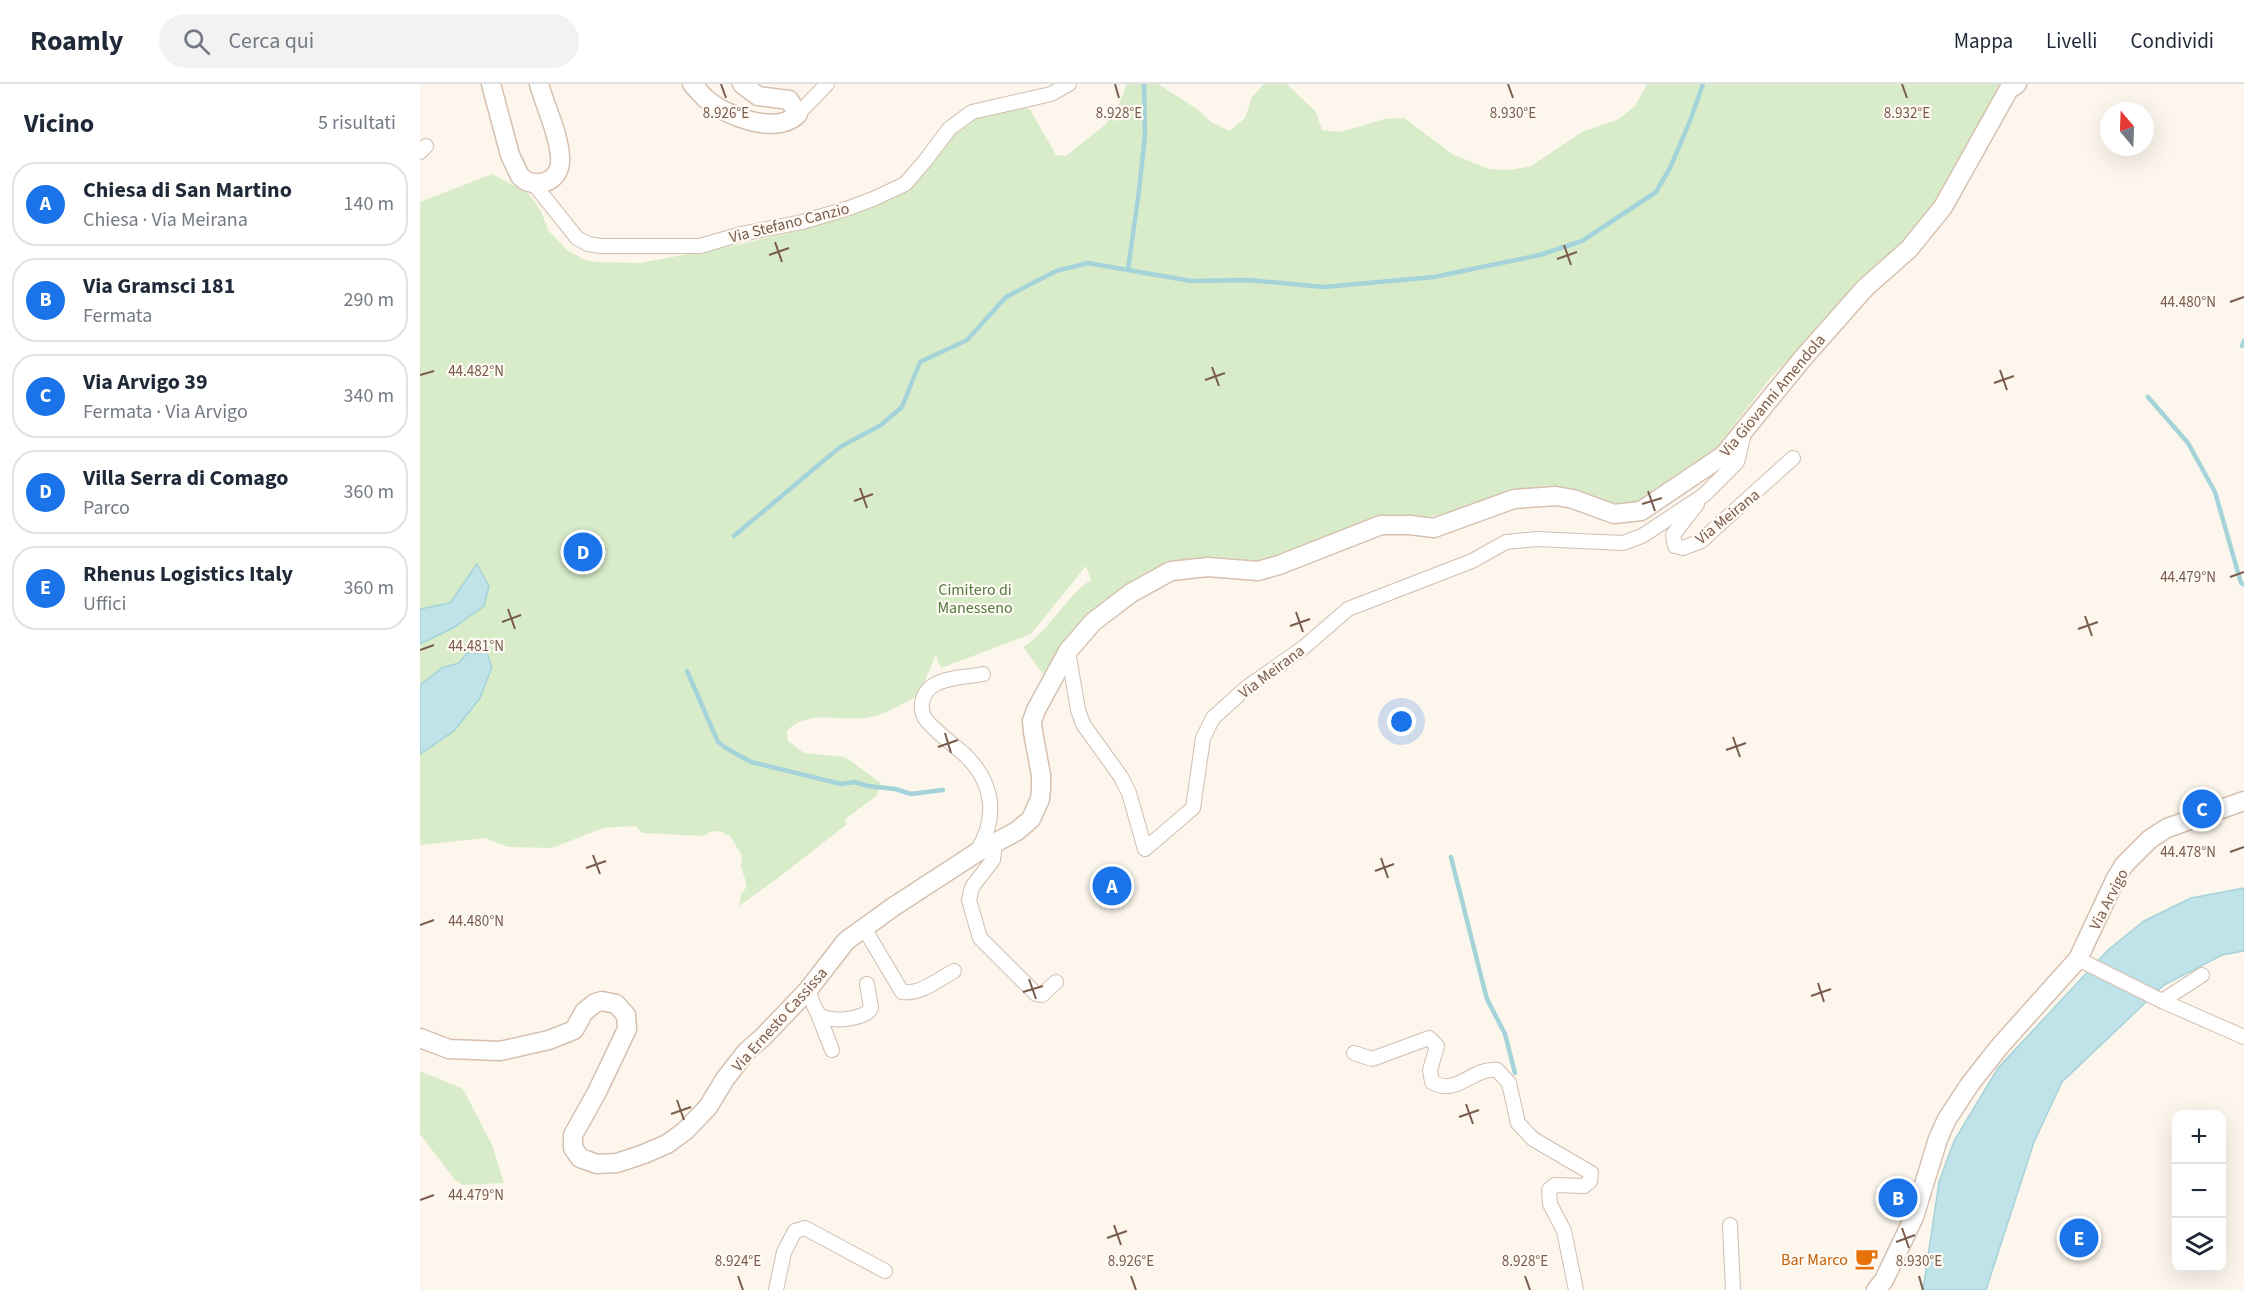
<!DOCTYPE html>
<html lang="it">
<meta charset="utf-8">
<style>
:root{--surface:#fff;--page:#f2f2f3;--text:#1f2937;--muted:#747a83;--line:#e0e1e3;--accent:#1a73e8}
body{margin:0;font-family:"Source Sans 3",sans-serif;background:var(--page);color:var(--text)}
.controls{position:absolute;right:18px;bottom:18px;display:grid;overflow:hidden;border-radius:12px;box-shadow:0 6px 24px #0002}
.controls button{width:54px;height:54px;display:grid;place-items:center;padding:0;border:0;border-bottom:2px solid var(--line);background:var(--surface);color:var(--text);font:30px sans-serif}
.compass{position:absolute;left:1680px;top:18px;width:54px;height:54px;border-radius:50%;background:var(--surface);box-shadow:0 6px 24px #0002;rotate:341deg}
.you{position:absolute;left:982px;top:638px;width:21px;height:21px;margin:-15px;border:4px solid #fff;border-radius:50%;background:#1a73e8;box-shadow:0 0 0 9px #1a73e833}
.badge{display:grid;place-items:center;width:39px;height:39px;border-radius:50%;background:var(--accent);color:#fff;font-size:20px;font-weight:700}
.pin{position:absolute;translate:-50% -50%;border:3px solid #fff;box-shadow:0 2px 6px #0006}
.list{margin:0;padding:0;list-style:none}
h2{display:flex;justify-content:space-between;align-items:center;height:78px;margin:0;padding:0 24px;font-size:26px}
h2 small{font-size:20px;font-weight:400;color:var(--muted)}
.list li{display:grid;grid-template-columns:39px 1fr auto;gap:18px;align-items:center;box-sizing:border-box;height:84px;margin:0 12px 12px;padding:0 12px;border:2px solid var(--line);border-radius:24px}
.list b{display:block;font-size:22px;white-space:nowrap}
.list p{margin:0;font-size:20px;white-space:nowrap;color:var(--muted)}
.list em{font-size:20px;font-style:normal;color:var(--muted)}
.icon{flex:none;width:33px;height:33px;fill:none;stroke:currentColor;stroke-width:2;stroke-linecap:round;stroke-linejoin:round}
.map{position:relative;flex:none;width:1824px;height:1206px;overflow:hidden}
header{display:flex;align-items:center;gap:36px;box-sizing:border-box;height:84px;padding:0 30px;background:var(--surface);border-bottom:2px solid var(--line)}
header strong{font-size:28px}
nav{display:flex;gap:33px;margin-inline-start:auto;font-size:21px}
.search{width:420px;height:54px;background:var(--page);display:flex;align-items:center;gap:15px;box-sizing:border-box;padding:0 21px;border-radius:33px;color:var(--muted);font-size:22px}
main{display:flex}
aside{flex:1;background:var(--surface)}
.map>svg:first-child{display:block}
.green{fill:#d8ecc9}
.water{fill:#bfe3e8;stroke:#a5d3da;stroke-width:1.5}
.lines{fill:none;stroke-linecap:round;stroke-linejoin:round}
.stream{stroke:#a5d3da;stroke-width:4.5}
.street-casing{stroke:#d1beb0;stroke-width:16}
.secondary-casing{stroke:#d6c0b0;stroke-width:21}
.street{stroke:#fff;stroke-width:14}
.secondary{stroke:#fff;stroke-width:18}
.ticks{fill:none;stroke:#7a5c4d;stroke-width:2}
.labels{text-anchor:middle;stroke-width:4.5;stroke-linejoin:round;paint-order:stroke}
.street-label{font-size:16px;fill:#7a5c4d;stroke:#fffaf3}
.park-label{font-size:16px;fill:#537a41;stroke:#fffaf3}
.food-label{font-size:16px;fill:#c56008;stroke:#fffaf3;text-anchor:end}
.ticks-label{font-size:15px;text-anchor:middle;fill:#7a5c4d;stroke:#fffaf3;stroke-width:4.5;stroke-linejoin:round;paint-order:stroke}
</style>
<header>
<strong>Roamly</strong>
<div class="search"><svg class="icon" aria-label="search" viewBox="0 0 24 24"><circle cx="10" cy="10" r="6"/><path d="M15 15l6 6"/></svg>Cerca qui</div>
<nav><a>Mappa</a><a>Livelli</a><a>Condividi</a></nav>
</header>
<main>
<aside>
<h2>Vicino<small>5 risultati</small></h2>
<ul class="list">
<li><span class="badge">A</span><div><b>Chiesa di San Martino</b><p>Chiesa · Via Meirana</p></div><em>140 m</em></li>
<li><span class="badge">B</span><div><b>Via Gramsci 181</b><p>Fermata</p></div><em>290 m</em></li>
<li><span class="badge">C</span><div><b>Via Arvigo 39</b><p>Fermata · Via Arvigo</p></div><em>340 m</em></li>
<li><span class="badge">D</span><div><b>Villa Serra di Comago</b><p>Parco</p></div><em>360 m</em></li>
<li><span class="badge">E</span><div><b>Rhenus Logistics Italy</b><p>Uffici</p></div><em>360 m</em></li>
</ul>
</aside>
<div class="map">
<svg width="1824" height="1206" viewBox="0 0 1824 1206">
<rect width="100%" height="100%" fill="#fdf6ec"/>
<g class="green">
<path d="M707,0H738L777,25L791,38L810,47L825,34L832,13L844,0H867L896,28L902,46L921,48L964,35L984,34L1032,70L1069,85L1091,86L1111,82L1162,48L1199,35L1215,22L1227,0H1589L1497,147L1438,196L1395,249L1351,293L1288,375L1223,418L1202,424L1175,415L977,436L856,483L765,478L647,555L623,590L603,563C632,545 644,513 671,496L666,482L611,550L521,584L516,571L498,612C483,619 467,630 451,633C424,639 388,624 367,647L368,657L384,669L425,673L461,699L456,712L424,736L427,740L358,794L319,822L321,811L327,802L321,782L322,772L311,753L302,748L292,747L283,752L223,749L215,742L183,744L132,764L88,763L65,754L0,761V118L72,90L108,109L121,127L128,146L147,166L165,176L175,178L220,179L321,160L380,146L422,134L472,114L490,105L545,38L584,22L603,21L611,27L636,71L646,72L685,41L699,20Z"/>
<polygon points="0,987 43,1005 72,1061 84,1099 43,1101 35,1096 0,1050"/>
</g>
<g class="water">
<polygon points="57,480 69,502 64,522 33,544 0,560 0,525 30,519"/>
<polygon points="47,569 67,569 72,583 60,614 34,647 0,670 0,601 22,584 39,579"/>
<polygon points="1824,804 1824,867 1802,871 1744,901 1642,998 1614,1058 1566,1206 1503,1206 1519,1098 1534,1057 1578,984 1688,866 1724,837 1771,814"/>
</g>
<g class="lines">
<g class="stream">
<polyline points="708,185 719,107 725,51 724,0"/>
<polyline points="1822,262 1824,257"/>
<polyline points="1728,313 1768,359 1795,408 1821,499 1824,501"/>
<polyline points="314,452 420,363 461,341 482,323 500,278 547,256 586,213 636,187 668,179 771,197 828,196 904,203 1014,193 1120,171 1162,157 1236,108 1250,84 1270,37 1283,0"/>
<polyline points="267,587 298,658 306,664 331,678 421,700 435,698 448,702 475,705 491,710 523,706"/>
<polyline points="1031,773 1062,896 1067,915 1085,950 1095,989"/>
</g>
<defs>
<g id="street">
<polyline points="378,30 407,0"/>
<polyline points="0,68 6,62"/>
<polyline points="113,99 157,154 168,160 181,162 280,162 321,150 382,138 429,124 453,115 485,100 505,77 529,45 552,28 631,10 649,0"/>
<polyline points="1277,420 1253,451 1255,462 1263,464 1281,457 1373,374"/>
<polyline points="648,567 658,626 663,640 701,693 709,709 725,765 773,724 783,654 793,634 826,604 883,564 928,525 1052,477 1086,458 1117,455 1203,459 1222,452 1284,411 1317,378 1324,349"/>
<polyline points="575,759 573,776 552,803 549,816 560,854 616,910 622,911 636,898"/>
<path d="M557,767C578,734 574,699 545,671C533,660 518,650 507,637C498,626 501,609 514,601C527,593 548,593 563,590"/>
<path d="M444,844L482,908C500,911 519,895 534,887"/>
<polyline points="1658,875 1742,917 1824,953"/>
<path d="M388,906C391,913 393,923 398,929C406,940 446,936 451,924L447,900"/>
<polyline points="1742,917 1782,891"/>
<polyline points="398,930 412,966"/>
<path d="M934,969L952,975L1009,954L1017,962L1010,986L1012,998C1037,1013 1052,983 1077,986L1089,999L1098,1039L1113,1055L1171,1089L1170,1097L1164,1102L1135,1101L1129,1106L1130,1120L1144,1147L1156,1206"/>
<polyline points="1310,1141 1313,1206"/>
<polyline points="356,1206 364,1168 375,1147 385,1144 465,1187"/>
</g>
<g id="secondary">
<path d="M71,0L90,71L100,92L106,97C124,104 142,94 140,73C139,50 125,22 119,0"/>
<path d="M272,0C277,5 281,10 285,14C305,32 356,52 378,30L369,16L338,12L322,0"/>
<polyline points="0,954 29,965 80,967 129,956 154,946 164,928 175,919 182,917 196,920 206,931 207,945 177,1008 153,1051 153,1064 160,1074 177,1080 197,1079 224,1070 247,1060 265,1047 288,1023 305,995 326,968 343,953 388,906 426,857 473,823 556,769 597,747 611,735 620,715 621,705 621,691 613,648 612,637 616,626 648,567 673,538 711,509 751,487 788,483 838,487 859,481 961,441 990,441 1014,444 1094,415 1136,412 1153,415 1194,430 1221,427 1304,371 1383,274 1445,204 1489,165 1523,123 1589,5 1597,0"/>
<polyline points="1456,1206 1464,1196 1494,1133 1518,1055 1527,1035 1550,1000 1580,962 1658,875 1695,796 1704,781 1730,755 1747,744 1824,717"/>
</g>
</defs>
<use href="#street" class="street-casing"/>
<use href="#secondary" class="secondary-casing"/>
<use href="#street" class="street"/>
<use href="#secondary" class="secondary"/>
</g>
<path class="ticks" d="M301,0L306,14M695,0L699,14M1088,0L1093,14M1482,0L1487,14M355,158L362,178M1144,161L1151,181M349,171L369,164M1137,175L1157,168M1810,218L1824,213M792,283L799,302M1580,286L1587,306M0,291L14,287M785,296L805,289M1574,299L1594,292M440,404L447,424M1228,407L1235,427M434,417L453,410M1222,420L1242,414M1810,493L1824,488M88,525L95,545M876,528L883,548M1665,532L1672,552M82,538L101,531M870,542L890,535M1658,545L1678,538M0,566L14,561M525,649L531,669M1313,653L1320,673M518,663L538,656M1306,666L1326,659M1810,768L1824,763M173,771L180,790M961,774L968,794M166,784L186,777M955,787L974,780M0,841L14,836M609,895L616,915M1398,899L1404,918M603,908L623,902M1391,912L1411,905M257,1016L264,1036M1046,1020L1053,1040M251,1030L271,1023M1039,1033L1059,1026M0,1116L14,1111M694,1141L701,1161M1482,1144L1489,1164M687,1154L707,1147M1476,1158L1495,1151M318,1192L323,1206M711,1192L716,1206M1105,1192L1110,1206M1499,1192L1503,1206"/>
<defs>
<symbol id="cafe-bare" viewBox="-9 -9 18 18"><path d="M-5.5-4.5H6V0H3Q3 3.5 0 3.5H-2.5Q-5.5 3.5-5.5 0ZM3-3.2v2h1.7v-2ZM-6 4.5H4V6H-6Z" fill="#e8710a" stroke="#fffaf3" stroke-width="2.5" paint-order="stroke"/></symbol>
</defs>
<g fill-rule="evenodd">
<use href="#cafe-bare" x="1430" y="1158" width="33" height="33"/>
</g>
<g class="labels">
<g class="street-label">
<text transform="translate(369 138) rotate(-14)" y="6">Via Stefano Canzio</text>
<text transform="translate(1352 311) rotate(-50)" y="6">Via Giovanni Amendola</text>
<text transform="translate(1307 432) rotate(-39)" y="6">Via Meirana</text>
<text transform="translate(851 587) rotate(-37)" y="6">Via Meirana</text>
<text transform="translate(1688 815) rotate(-63)" y="6">Via Arvigo</text>
<text transform="translate(359 935) rotate(-48)" y="6">Via Ernesto Cassissa</text>
</g>
<g class="park-label">
<text x="555" y="511">Cimitero di<tspan x="555" dy="18">Manesseno</tspan></text>
</g>
<g class="food-label">
<text x="1428" y="1181">Bar Marco</text>
</g>
</g>
<g class="ticks-label">
<text x="306" y="34">8.926°E</text>
<text x="699" y="34">8.928°E</text>
<text x="1093" y="34">8.930°E</text>
<text x="1487" y="34">8.932°E</text>
<text x="1768" y="223">44.480°N</text>
<text x="56" y="292">44.482°N</text>
<text x="1768" y="498">44.479°N</text>
<text x="56" y="567">44.481°N</text>
<text x="1768" y="773">44.478°N</text>
<text x="56" y="842">44.480°N</text>
<text x="56" y="1116">44.479°N</text>
<text x="318" y="1182">8.924°E</text>
<text x="711" y="1182">8.926°E</text>
<text x="1105" y="1182">8.928°E</text>
<text x="1499" y="1182">8.930°E</text>
</g>
</svg>
<div class="controls">
<button>+</button>
<button>−</button>
<button><svg class="icon" aria-label="layers" viewBox="0 0 24 24"><path d="M12 4l9 5-9 5-9-5zM3 14l9 5 9-5"/></svg></button>
</div>
<svg class="compass" viewBox="-18 -18 36 36"><path d="M0-13l5 13h-10z" fill="#e53935"/><path d="M0 13l5-13h-10z" fill="#747a83"/></svg>
<div class="you"></div>
<div class="pin badge" style="left:692px;top:802px">A</div>
<div class="pin badge" style="left:1478px;top:1114px">B</div>
<div class="pin badge" style="left:1782px;top:725px">C</div>
<div class="pin badge" style="left:163px;top:468px">D</div>
<div class="pin badge" style="left:1659px;top:1154px">E</div>
</div>
</main>
